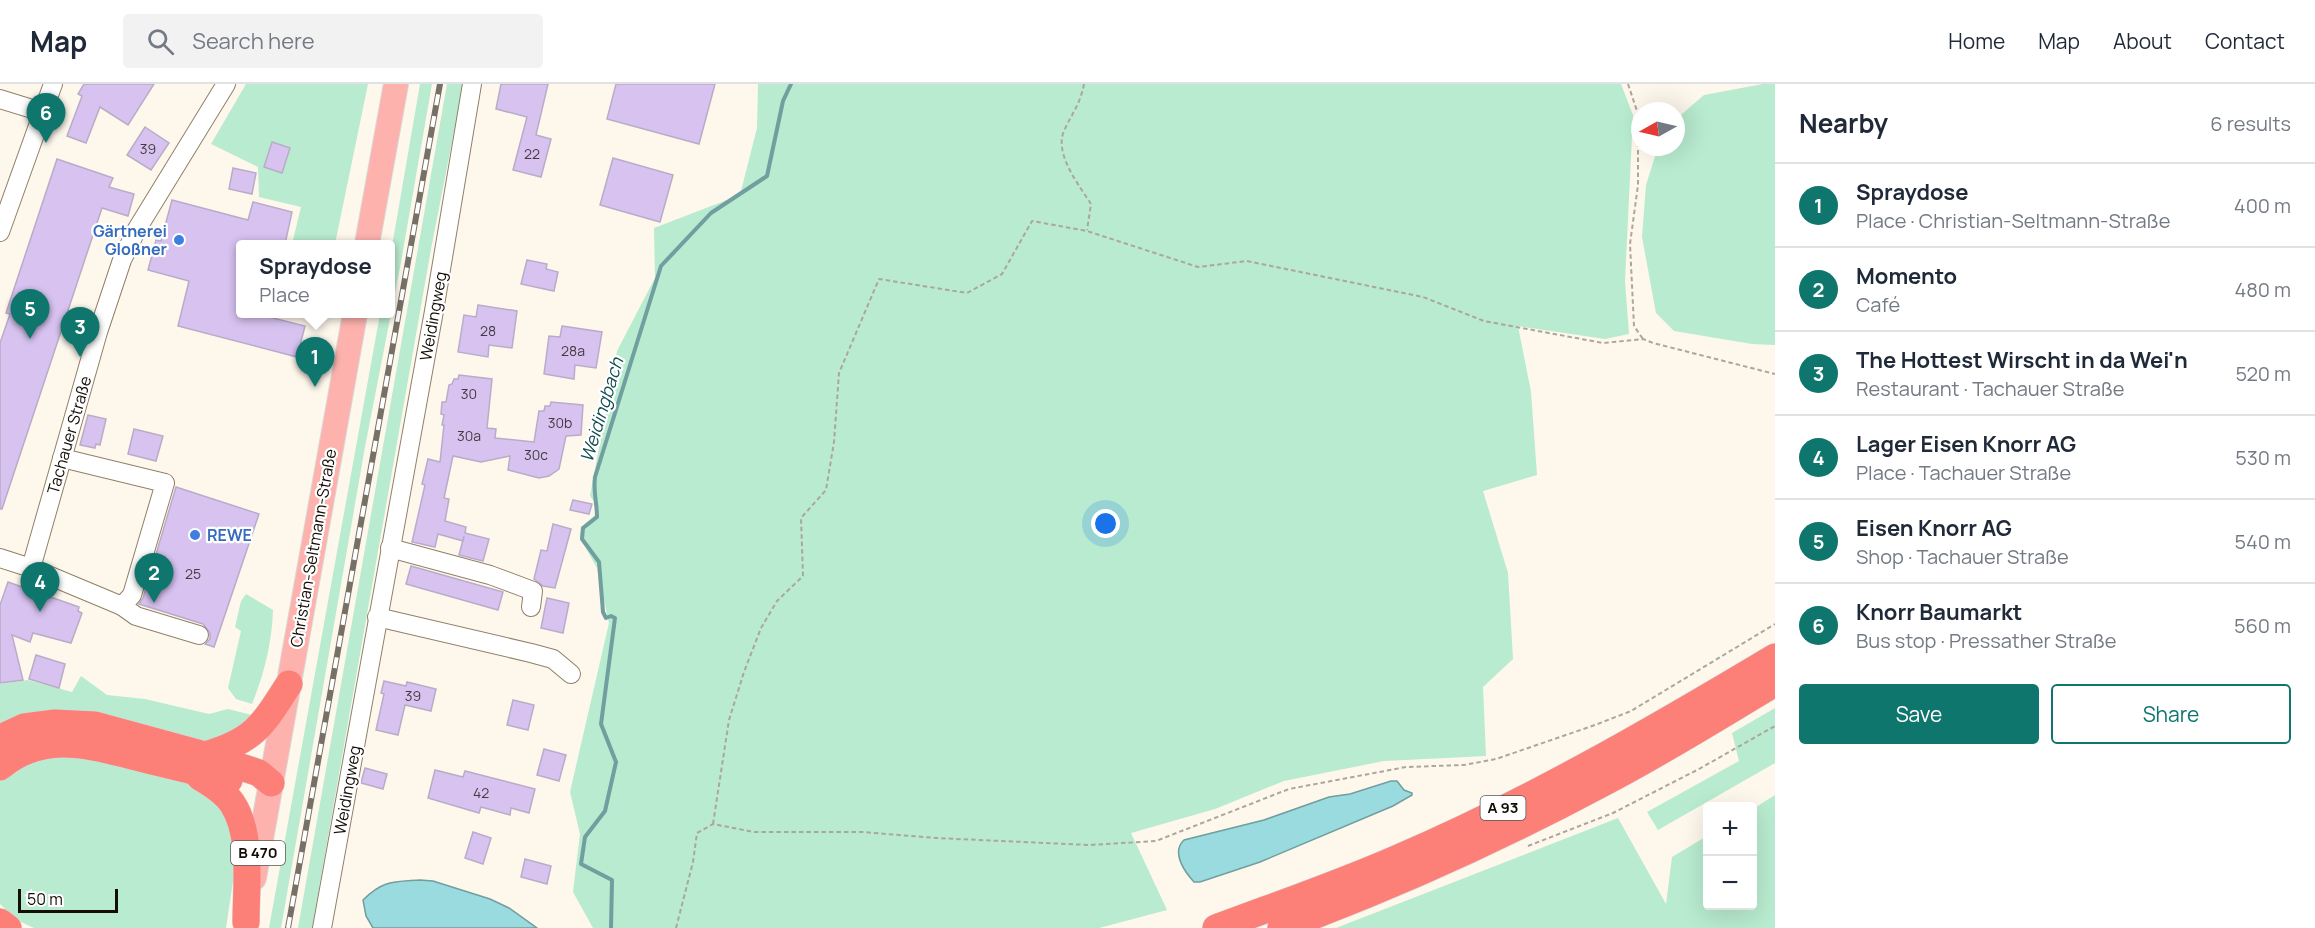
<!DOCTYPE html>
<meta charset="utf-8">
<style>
:root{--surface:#fff;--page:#f2f2f3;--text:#1f2937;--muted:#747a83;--line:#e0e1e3;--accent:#0f766e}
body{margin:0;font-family:Manrope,sans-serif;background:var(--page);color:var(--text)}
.controls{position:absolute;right:18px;bottom:18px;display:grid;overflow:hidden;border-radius:6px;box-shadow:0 6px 24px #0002}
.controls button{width:54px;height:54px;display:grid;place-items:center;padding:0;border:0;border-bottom:2px solid var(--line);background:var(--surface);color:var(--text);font:30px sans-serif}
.compass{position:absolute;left:1631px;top:18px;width:54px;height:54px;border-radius:50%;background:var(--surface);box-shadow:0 6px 24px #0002;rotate:262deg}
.scale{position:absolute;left:18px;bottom:15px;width:100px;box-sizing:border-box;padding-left:6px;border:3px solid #140e06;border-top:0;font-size:16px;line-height:21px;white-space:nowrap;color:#140e06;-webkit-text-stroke:4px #fff;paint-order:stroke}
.you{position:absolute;left:1106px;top:440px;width:21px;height:21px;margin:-15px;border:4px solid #fff;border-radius:50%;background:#1a73e8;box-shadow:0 0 0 9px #1a73e833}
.badge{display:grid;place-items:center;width:39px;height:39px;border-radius:50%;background:var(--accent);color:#fff;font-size:20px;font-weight:700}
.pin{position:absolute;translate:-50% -50px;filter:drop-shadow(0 2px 3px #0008)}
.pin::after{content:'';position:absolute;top:32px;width:21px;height:18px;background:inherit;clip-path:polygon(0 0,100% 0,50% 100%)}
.popup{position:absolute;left:236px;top:156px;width:159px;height:78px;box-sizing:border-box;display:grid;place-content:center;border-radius:6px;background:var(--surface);filter:drop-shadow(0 2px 4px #0005);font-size:20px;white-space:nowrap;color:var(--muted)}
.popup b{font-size:22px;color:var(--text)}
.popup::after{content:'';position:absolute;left:50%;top:100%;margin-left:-12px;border:12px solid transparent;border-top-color:var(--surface)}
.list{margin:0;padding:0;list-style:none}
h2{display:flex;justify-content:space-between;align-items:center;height:78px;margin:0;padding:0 24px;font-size:26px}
h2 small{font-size:20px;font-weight:400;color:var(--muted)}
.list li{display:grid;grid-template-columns:39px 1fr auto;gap:18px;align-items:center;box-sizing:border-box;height:84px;padding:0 24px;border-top:2px solid var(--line)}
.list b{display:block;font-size:22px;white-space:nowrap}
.list p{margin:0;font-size:20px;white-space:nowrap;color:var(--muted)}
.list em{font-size:20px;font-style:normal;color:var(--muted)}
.actions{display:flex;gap:12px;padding:18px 24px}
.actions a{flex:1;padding:14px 0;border:2px solid var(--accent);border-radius:6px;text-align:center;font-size:21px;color:var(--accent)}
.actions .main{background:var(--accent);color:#fff}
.icon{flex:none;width:33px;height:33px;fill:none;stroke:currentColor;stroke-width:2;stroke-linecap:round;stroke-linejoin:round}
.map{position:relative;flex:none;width:1775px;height:844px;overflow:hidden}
header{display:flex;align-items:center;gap:36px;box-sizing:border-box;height:84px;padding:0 30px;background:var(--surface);border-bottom:2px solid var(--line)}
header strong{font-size:28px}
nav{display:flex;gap:33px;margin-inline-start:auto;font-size:21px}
.search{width:420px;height:54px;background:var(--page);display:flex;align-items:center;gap:15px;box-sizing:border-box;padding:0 21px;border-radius:6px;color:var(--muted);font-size:22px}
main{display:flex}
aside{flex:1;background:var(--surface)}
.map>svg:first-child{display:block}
.green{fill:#b8ebcf}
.water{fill:#99dbdf;stroke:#719e9e;stroke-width:1.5}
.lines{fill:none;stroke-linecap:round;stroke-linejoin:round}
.stream{stroke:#719e9e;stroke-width:4}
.building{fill:#d7c2f0;stroke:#b9acc8;stroke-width:1.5}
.minor-casing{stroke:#918068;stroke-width:20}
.major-casing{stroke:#d9d8d7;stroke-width:26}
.highway-casing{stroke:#d9d8d7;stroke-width:28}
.path{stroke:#ada69c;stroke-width:2;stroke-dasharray:4.5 3;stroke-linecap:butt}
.minor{stroke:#fff;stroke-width:18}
.major{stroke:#fdb2ae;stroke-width:24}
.highway{stroke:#fc7f78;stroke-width:27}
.rail-casing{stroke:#767066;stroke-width:6}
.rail{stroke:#fff;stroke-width:4;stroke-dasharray:11;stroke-linecap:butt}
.shop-dot{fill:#3f7fe0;stroke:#fff;stroke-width:2}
.labels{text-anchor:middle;stroke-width:4.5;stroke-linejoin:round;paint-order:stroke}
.number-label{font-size:14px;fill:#453b40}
.shield{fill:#fff;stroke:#5a5651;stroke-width:1.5}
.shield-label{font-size:15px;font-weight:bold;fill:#140e06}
.shop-label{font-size:16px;font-weight:bold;fill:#366cbe;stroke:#fff;text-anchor:end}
.street-label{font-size:16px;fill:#140e06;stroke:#fff}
.water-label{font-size:18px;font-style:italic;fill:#134d51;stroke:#fff}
</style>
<header>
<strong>Map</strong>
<div class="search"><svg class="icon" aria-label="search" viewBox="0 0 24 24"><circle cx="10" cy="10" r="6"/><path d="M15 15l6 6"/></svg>Search here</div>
<nav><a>Home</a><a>Map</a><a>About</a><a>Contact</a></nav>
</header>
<main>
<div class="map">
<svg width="1775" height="844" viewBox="0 0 1775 844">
<rect width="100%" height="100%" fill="#fef7ec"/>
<g class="green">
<polygon points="246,0 368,0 335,160 292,160 301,123 259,113 258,83 211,60"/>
<polygon points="420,0 432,0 401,178 365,363 281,844 269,844 380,230 390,230 390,174"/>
<polygon points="447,0 463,0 459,22 431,165 312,844 298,844"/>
<polygon points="758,0 1621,0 1633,31 1625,197 1629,250 1605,255 1518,242 1531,308 1537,391 1483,407 1508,489 1513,575 1483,603 1486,672 1384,677 1284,697 1215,725 1131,749 1167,826 1099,844 593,844 573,808 580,750 570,708 609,539 597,484 580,454 581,443 595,431 596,420 590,412 617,267 655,194 654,144 740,111 757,44"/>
<polygon points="1763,0 1775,0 1775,261 1752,260 1674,247 1656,229 1642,153 1646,101 1658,63 1676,63 1676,35 1704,11"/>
<path d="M246,510L273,526C272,559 264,590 252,620L236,615L228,604L241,547L235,543L241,517Z"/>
<polygon points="81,592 107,611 145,615 209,630 228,625 252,631 233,651 211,659 0,643 0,600 28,596 72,608"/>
<polygon points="1775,624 1775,679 1658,746 1647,728 1739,677 1732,649"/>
<path d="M67,669L199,701L223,719L238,764L226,844H34L17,836L0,820V697C17,676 42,674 67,669Z"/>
<polygon points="1775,711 1775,844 1336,844 1618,734 1666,820 1672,773 1707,752 1708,822 1752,822 1753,725"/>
</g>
<g class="water">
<path d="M1391,697H1397L1404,706L1412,709V711L1393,722L1260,778L1200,798H1194C1184,787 1171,768 1184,756L1264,736L1329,713L1350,710Z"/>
<path d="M420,796L433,797L490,815L509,824L537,844H373L366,832L363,816C383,796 393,798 420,796Z"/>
</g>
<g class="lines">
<path class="stream" d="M611,844L612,796L581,780L585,753L605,727L616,678L601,640L615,534L611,532L606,534L603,528L599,478L582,455L583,444L597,433C597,419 593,408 595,393L661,182L711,129L767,92L783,17L791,0"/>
</g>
<g class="building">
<polygon points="84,0 154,0 128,41 100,23 86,59 67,52 82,12 78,10"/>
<polygon points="501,0 548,0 536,51 551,55 541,93 513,86 527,33 496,25"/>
<polygon points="616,0 715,0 699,60 607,35"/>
<polygon points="145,43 169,59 151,86 127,71"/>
<polygon points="272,58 290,64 282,89 264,83"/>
<polygon points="613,74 673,91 660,138 600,121"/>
<polygon points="57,75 113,94 109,103 134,110 128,132 102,124 2,425 0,425 0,259 10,230 6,229"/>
<polygon points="233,84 256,89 252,110 229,105"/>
<polygon points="172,116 248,136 253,118 292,128 285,160 240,160 240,230 257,230 305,242 297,273 178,242 189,197 148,186 156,156 161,157"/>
<polygon points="527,176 547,180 546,185 558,188 554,207 521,200"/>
<polygon points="478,221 517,227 512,264 489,261 488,273 458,268 464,231 476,233"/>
<polygon points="562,242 602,248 596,284 575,281 574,295 544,290 549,252 560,253"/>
<polygon points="459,291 492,295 487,344 496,345 495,354 534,358 539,327 544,327 545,322 550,322 551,318 583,321 581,351 566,352 559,385 549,392 539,394 508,386 510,372 481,378 453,372 444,414 449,415 445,437 466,443 465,449 489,455 483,477 459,471 464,452 463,457 438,450 435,463 412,458 425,401 422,400 428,375 440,378 444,341 442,341 444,331 441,330 442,318 446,318 449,301 452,300 454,295 458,295"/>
<polygon points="88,331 106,335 100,361 96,360 95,364 80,361"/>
<polygon points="134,345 163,352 156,377 128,370"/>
<polygon points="176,403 259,430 214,563 205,560 210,555 210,549 203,540 139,520 143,514"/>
<polygon points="573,416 592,420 589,430 570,426"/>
<polygon points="553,440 571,445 555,504 543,502 534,495 541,466 547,467"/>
<polygon points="411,482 503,508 498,526 406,500"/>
<polygon points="8,498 79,523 78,527 82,529 71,559 33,549 30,558 12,551 23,596 0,599 0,521"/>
<polygon points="547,514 569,519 563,549 541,544"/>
<polygon points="36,571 65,580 59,604 29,595"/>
<polygon points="384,597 406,602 407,598 436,605 431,627 405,621 398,651 376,646 384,610 381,609"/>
<polygon points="513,616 534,621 528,646 507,641"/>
<polygon points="544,665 566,671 559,697 537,691"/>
<polygon points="365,684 387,690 383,705 361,699"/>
<polygon points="435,686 463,693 465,687 535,705 529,729 511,724 510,731 481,723 479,729 428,714"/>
<polygon points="473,748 491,754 483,780 465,774"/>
<polygon points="525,775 551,782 547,800 521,793"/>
</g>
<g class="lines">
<defs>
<g id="minor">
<polyline points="0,15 42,28"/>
<polyline points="0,148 53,0"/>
<polyline points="390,464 490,491 533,507 531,523"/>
<polyline points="0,474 31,484 98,248 122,176 137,145 226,0"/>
<polyline points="31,484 122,522 132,511 165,399 62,374"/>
<polyline points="122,522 136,532 199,551"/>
<polyline points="377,533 531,569 553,575 571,590"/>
<polyline points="322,844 434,227 472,0"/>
</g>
<g id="major">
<polyline points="367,160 396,0"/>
<polyline points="254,794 355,230"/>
</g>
<g id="highway">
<polyline points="0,654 24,643 55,639 95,641 205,671 259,689 271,699"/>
<path d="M205,671C254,657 263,641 289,600"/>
<path d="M0,683C45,645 94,663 144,675C172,682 201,689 229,696"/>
<path d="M200,693C211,700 224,707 232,719C253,750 246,802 246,838"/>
<polyline points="0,838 8,844"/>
<path d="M1216,844C1277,821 1339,800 1398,774C1529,718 1653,646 1775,573"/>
<path d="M1281,844C1390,804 1498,755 1601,700C1661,669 1718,633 1775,599"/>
</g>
</defs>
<use href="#minor" class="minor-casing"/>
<use href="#major" class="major-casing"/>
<use href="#highway" class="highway-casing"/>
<g class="path">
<path d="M1084,0C1080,21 1072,29 1064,47C1054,70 1079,101 1091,120L1087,146"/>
<polyline points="1628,0 1638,30 1638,101 1630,160 1634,242 1643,255"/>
<polyline points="713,740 729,636 744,588 761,544 777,517 803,492 801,434 826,406 834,358 839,289 879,195 967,209 1002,190 1032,137 1087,147 1198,183 1247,177 1423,213 1484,237 1603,259 1643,255 1653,259 1775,290"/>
<polyline points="1528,762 1613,729 1699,685 1775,642"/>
<polyline points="676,844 693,778 697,749 713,740 754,748 862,748 936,754 1089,761 1156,757 1289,705 1406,683 1464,681 1496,675 1595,641 1631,627 1775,540"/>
</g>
<use href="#minor" class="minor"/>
<use href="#major" class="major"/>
<use href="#highway" class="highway"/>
<defs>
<polyline id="rail" points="288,844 440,0"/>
</defs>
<use href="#rail" class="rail-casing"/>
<use href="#rail" class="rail"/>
</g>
<g class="shop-dot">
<circle cx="179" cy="156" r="6"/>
<circle cx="195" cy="451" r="6"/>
</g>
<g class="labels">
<g class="number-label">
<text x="148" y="70">39</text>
<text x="532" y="75">22</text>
<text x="488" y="252">28</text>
<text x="573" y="272">28a</text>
<text x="469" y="315">30</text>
<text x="560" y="344">30b</text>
<text x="469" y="357">30a</text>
<text x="536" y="376">30c</text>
<text x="193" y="495">25</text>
<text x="413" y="617">39</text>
<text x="481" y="714">42</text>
</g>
<g class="shield">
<rect x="1480.5" y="712" width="45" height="24" rx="4.5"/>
<rect x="231" y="757" width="54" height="24" rx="4.5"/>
</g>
<g class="shield-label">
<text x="1503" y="729">A 93</text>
<text x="258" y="774">B 470</text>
</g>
<g class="shop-label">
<text x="167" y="153">Gärtnerei<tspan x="167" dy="18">Gloßner</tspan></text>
<text x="207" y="457" text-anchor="start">REWE</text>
</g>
<g class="street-label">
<text transform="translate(433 232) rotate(-80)" y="6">Weidingweg</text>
<text transform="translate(69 351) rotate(-74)" y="6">Tachauer Straße</text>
<text transform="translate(313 464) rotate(-80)" y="6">Christian-Seltmann-Straße</text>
<text transform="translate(347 706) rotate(-80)" y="6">Weidingweg</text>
</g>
<g class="water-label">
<text transform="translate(602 326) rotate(-73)" y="6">Weidingbach</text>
</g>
</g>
</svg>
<div class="controls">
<button>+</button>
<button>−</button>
</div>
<svg class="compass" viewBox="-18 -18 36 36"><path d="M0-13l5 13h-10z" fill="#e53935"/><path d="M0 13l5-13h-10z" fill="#747a83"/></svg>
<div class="scale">50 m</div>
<div class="you"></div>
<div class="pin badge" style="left:315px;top:303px">1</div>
<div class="popup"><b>Spraydose</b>Place</div>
<div class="pin badge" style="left:154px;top:519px">2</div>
<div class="pin badge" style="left:80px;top:273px">3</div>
<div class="pin badge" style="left:40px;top:528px">4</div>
<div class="pin badge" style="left:30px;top:255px">5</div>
<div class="pin badge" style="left:46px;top:59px">6</div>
</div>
<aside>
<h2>Nearby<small>6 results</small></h2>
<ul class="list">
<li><span class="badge">1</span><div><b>Spraydose</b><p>Place · Christian-Seltmann-Straße</p></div><em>400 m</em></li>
<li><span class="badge">2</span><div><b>Momento</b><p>Café</p></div><em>480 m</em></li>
<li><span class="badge">3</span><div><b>The Hottest Wirscht in da Wei'n</b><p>Restaurant · Tachauer Straße</p></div><em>520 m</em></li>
<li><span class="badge">4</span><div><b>Lager Eisen Knorr AG</b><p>Place · Tachauer Straße</p></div><em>530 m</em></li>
<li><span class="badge">5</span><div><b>Eisen Knorr AG</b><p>Shop · Tachauer Straße</p></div><em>540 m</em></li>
<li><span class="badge">6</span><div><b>Knorr Baumarkt</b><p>Bus stop · Pressather Straße</p></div><em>560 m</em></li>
</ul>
<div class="actions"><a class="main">Save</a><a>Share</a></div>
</aside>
</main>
